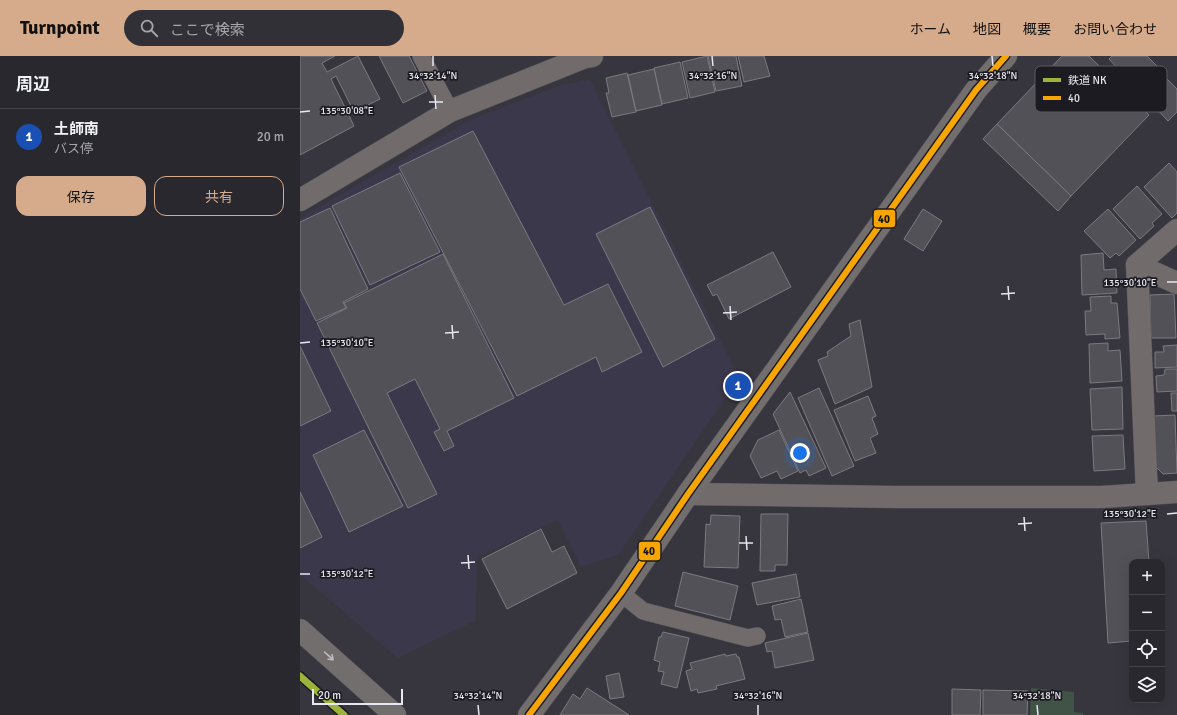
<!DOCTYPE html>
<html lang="ja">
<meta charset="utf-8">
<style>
:root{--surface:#29282e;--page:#313036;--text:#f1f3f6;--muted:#a5a6aa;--line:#45444a;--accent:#d6ab8b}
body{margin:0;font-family:Signika,"Noto Sans JP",sans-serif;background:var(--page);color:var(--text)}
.controls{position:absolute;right:12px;bottom:12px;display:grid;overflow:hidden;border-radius:8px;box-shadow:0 4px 16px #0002}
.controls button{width:36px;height:36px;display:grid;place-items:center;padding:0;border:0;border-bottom:1px solid var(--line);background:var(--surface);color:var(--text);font:20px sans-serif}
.scale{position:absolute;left:12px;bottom:10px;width:91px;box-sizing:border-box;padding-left:4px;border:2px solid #e8e6f0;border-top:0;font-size:11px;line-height:14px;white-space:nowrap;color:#e8e6f0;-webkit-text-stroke:3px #1d1b22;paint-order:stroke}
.you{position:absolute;left:500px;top:397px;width:14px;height:14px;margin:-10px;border:3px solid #fff;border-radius:50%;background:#1a73e8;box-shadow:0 0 0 6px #1a73e833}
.badge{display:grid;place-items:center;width:26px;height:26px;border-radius:50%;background:var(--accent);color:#fff;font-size:13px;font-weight:700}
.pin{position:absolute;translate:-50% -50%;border:2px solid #fff;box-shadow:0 1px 4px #0006}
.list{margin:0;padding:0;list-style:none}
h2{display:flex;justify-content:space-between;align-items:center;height:52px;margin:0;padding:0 16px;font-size:17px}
h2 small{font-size:13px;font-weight:400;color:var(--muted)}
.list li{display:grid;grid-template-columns:26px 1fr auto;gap:12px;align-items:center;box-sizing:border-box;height:56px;padding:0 16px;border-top:1px solid var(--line)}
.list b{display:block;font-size:15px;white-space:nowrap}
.list p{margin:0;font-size:13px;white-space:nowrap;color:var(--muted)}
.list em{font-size:13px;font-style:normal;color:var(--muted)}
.actions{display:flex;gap:8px;padding:12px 16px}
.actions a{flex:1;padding:9px 0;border:1px solid var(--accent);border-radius:12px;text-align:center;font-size:14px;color:var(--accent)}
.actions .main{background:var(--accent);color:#111}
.icon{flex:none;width:22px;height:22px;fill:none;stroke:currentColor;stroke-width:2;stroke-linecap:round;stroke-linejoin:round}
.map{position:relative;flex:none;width:877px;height:659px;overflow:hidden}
header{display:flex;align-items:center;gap:24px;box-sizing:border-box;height:56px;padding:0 20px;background:var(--accent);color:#111}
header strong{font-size:19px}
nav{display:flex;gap:22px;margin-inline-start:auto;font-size:14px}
.search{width:280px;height:36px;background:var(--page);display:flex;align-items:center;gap:10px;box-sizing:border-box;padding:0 14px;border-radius:22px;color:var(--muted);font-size:15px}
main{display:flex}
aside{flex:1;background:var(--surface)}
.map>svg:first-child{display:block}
.built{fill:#3c384b}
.green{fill:#415246}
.building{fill:#525158;stroke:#7b7a81}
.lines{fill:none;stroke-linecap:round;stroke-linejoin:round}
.lane-casing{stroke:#54535a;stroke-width:18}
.street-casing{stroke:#54535a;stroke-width:23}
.secondary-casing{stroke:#54535a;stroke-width:23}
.lane{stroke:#716c6b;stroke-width:17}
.street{stroke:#716c6b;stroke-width:22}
.secondary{stroke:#736e6e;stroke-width:22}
.bus-1-casing{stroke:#1d1b22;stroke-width:9}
.bus-1{stroke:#f7a600;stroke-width:6}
.rail-1-casing{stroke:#1d1b22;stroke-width:10}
.rail-1{stroke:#9bb43b;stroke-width:7}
.oneway{stroke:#bfbcc2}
.ticks{fill:none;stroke:#e8e6f0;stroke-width:1.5}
.key{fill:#1d1b22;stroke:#5a5860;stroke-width:1}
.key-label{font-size:11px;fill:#e8e6f0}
.ticks-label{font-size:10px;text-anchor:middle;fill:#e8e6f0;stroke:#1d1b22;stroke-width:3.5;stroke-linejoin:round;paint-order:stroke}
.line-badge{stroke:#1d1b22;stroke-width:1.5}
.pale-badge-label{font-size:11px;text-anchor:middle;font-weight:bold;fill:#111}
</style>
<header>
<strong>Turnpoint</strong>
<div class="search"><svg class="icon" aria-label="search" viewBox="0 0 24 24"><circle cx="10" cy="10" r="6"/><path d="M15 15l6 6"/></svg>ここで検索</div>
<nav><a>ホーム</a><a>地図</a><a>概要</a><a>お問い合わせ</a></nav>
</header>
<main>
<aside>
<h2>周辺<small></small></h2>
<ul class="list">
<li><span class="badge" style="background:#1a4fb4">1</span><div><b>土師南</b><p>バス停</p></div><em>20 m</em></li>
</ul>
<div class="actions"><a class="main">保存</a><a>共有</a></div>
</aside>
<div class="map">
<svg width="877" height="659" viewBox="0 0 877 659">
<rect width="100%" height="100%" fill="#37363e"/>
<polygon class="built" points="290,24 439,322 318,499 281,511 258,464 177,501 176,564 98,602 0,518 0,162 172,63 261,29"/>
<polygon class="green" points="731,632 774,636 774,656 783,657 783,659 730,659"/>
<g class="building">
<polygon points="0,0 35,0 22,7 27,16 58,0 80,43 54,56 36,20 31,23 54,70 0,99"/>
<polygon points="79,0 109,0 127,35 103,47"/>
<polygon points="407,0 415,36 390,42 382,6"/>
<polygon points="408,0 436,0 442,30 416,35"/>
<polygon points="438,0 464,0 470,20 444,26"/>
<polygon points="762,0 789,0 849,59 771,140 697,68"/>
<polygon points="812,0 847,0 858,11 836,32 809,3"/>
<polygon points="380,6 388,42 362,48 354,12"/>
<polygon points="354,13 362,49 336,55 328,19"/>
<polygon points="327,17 336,56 312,61 306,37 309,37 306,22"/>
<polygon points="855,17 863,25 866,22 877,33 877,56 868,65 838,33"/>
<polygon points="697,68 771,140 758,155 683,83"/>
<polygon points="173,75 264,249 308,228 342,296 302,316 296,301 217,340 99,111"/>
<polygon points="869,107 877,116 877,157 872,162 844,131"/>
<polygon points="100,117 140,196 70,229 32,150"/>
<polygon points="837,130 862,158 852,167 854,170 840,183 813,153"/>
<polygon points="350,151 415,283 363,311 296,178"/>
<polygon points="30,152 68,233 43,246 46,252 16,265 0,233 0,166"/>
<polygon points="623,153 642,165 623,195 604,183"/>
<polygon points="808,153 836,184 819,200 816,197 810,202 784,175"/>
<polygon points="473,196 491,231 429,263 417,238 413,240 407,229"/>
<polygon points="803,197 804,214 816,213 817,237 782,239 781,199"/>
<polygon points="143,198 214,342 147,375 154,390 144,395 134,376 140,373 115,323 87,337 137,438 108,452 17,267 47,252 44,247"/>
<polygon points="874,238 876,282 851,282 850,239"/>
<polygon points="811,240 811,247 817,247 820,282 805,283 805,278 786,279 785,255 791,255 790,241"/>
<polygon points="560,264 572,331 535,348 518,304 528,300 527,296 551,280 549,268"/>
<polygon points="808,287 808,295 820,294 822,325 790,327 789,288"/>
<polygon points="877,289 877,311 855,312 855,296 864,296 863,290"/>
<polygon points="0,290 31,355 0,370"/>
<polygon points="865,313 877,313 877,335 857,336 856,320 864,319"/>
<polygon points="822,331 823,373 792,374 790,333"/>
<polygon points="519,332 554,410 532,420 498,342"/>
<polygon points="490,336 526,412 509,420 506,414 500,417 473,358"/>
<polygon points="871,337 877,337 877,355 872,355"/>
<polygon points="568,340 576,360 572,362 578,378 570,382 576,397 555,405 534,354"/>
<polygon points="875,359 877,417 863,418 856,411 853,360"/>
<polygon points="64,374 103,450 49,476 13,399"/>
<polygon points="479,374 498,415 481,423 477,415 461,422 450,400 458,384"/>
<polygon points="823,379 825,413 794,415 792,380"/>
<polygon points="0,436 22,481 0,492"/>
<polygon points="461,458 488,458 487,509 475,509 475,515 460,515"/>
<polygon points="411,459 440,460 438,512 404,511 406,468 410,469"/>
<polygon points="846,465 849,506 862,505 863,518 862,518 862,506 832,506 832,585 808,587 801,467"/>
<polygon points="241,473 252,496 264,490 277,517 207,553 182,503"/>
<polygon points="383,516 438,530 430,564 375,550"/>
<polygon points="496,518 500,541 457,549 452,527"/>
<polygon points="501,543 508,576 485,581 481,563 475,564 472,550"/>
<polygon points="363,576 389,582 377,632 361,628 364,616 358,615 360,606 354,604 359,581 361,581"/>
<polygon points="508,577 514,604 475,612 472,595 467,596 465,587"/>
<polygon points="425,598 426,600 436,598 437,601 439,601 445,623 416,630 417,633 398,637 397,633 391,635 386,615 392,613 390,607"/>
<polygon points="319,617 324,641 310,643 306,620"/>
<polygon points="287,632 329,659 260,659 273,638 280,643"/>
<polygon points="652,633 681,634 680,659 652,659"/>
<polygon points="683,634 728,635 727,659 683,659"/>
</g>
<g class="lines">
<defs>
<g id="lane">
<polyline points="121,0 150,55"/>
<polyline points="321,537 343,555 448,582 457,580"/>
</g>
<g id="street">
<polyline points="0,144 150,55 285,1 292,0"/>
<polyline points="837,209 877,227"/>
<polyline points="388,438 596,441 802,441 877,436"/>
<polyline points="847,438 837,209 877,174"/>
</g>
<g id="secondary">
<polyline points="0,574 95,659"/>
<polyline points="229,659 321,537 388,438 676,34 706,0"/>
</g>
</defs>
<use href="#lane" class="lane-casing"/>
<use href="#street" class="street-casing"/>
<use href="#secondary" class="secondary-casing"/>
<use href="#lane" class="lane"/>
<use href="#street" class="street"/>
<use href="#secondary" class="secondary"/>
<defs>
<polyline id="bus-1" points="229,659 321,537 388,438 676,34 706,0"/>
</defs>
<use href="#bus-1" class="bus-1-casing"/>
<use href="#bus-1" class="bus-1"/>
<defs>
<polyline id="rail-1" points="0,620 44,659"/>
</defs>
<use href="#rail-1" class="rail-1-casing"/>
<use href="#rail-1" class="rail-1"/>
</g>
<defs><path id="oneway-shaft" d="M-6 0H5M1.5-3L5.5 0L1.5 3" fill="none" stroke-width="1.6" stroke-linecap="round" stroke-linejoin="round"/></defs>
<use class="oneway" href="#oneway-shaft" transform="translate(29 600) rotate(42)"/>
<path class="ticks" d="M133,0V10M412,0L413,10M692,0L693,10M135,39L136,53M129,46H143M0,56L10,55M867,226H877M708,230L709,244M701,238L715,237M430,250L431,264M423,257L437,256M152,269L153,283M145,277L159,276M0,287L10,286M867,458L877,457M724,461L725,475M718,468L732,467M446,480L447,494M439,487H453M168,499L169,513M161,507L175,506M0,518H10M178,649L179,659M458,649V659M737,649L738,659"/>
<rect x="735" y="10" width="132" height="46" rx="6" class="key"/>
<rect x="743" y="22" width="18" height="4" fill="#9bb43b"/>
<rect x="743" y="40" width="18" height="4" fill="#f7a600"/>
<g class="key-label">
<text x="768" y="28">鉄道 NK</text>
<text x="768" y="46">40</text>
</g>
<g class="ticks-label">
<text x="133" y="23">34°32'14"N</text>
<text x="413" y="23">34°32'16"N</text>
<text x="693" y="23">34°32'18"N</text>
<text x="47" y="58">135°30'08"E</text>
<text x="830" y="230">135°30'10"E</text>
<text x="47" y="290">135°30'10"E</text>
<text x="830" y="461">135°30'12"E</text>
<text x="47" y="521">135°30'12"E</text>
<text x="178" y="643">34°32'14"N</text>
<text x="458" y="643">34°32'16"N</text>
<text x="737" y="643">34°32'18"N</text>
</g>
<g class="line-badge">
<rect x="573" y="153" width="23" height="19" rx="4" fill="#f7a600"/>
<rect x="338" y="485" width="23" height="20" rx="4" fill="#f7a600"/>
</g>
<g class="pale-badge-label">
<text x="584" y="167">40</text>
<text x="349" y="499">40</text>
</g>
</svg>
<div class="controls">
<button>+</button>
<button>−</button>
<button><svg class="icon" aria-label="locate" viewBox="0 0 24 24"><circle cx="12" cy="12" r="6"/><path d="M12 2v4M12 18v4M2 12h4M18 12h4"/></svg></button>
<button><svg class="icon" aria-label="layers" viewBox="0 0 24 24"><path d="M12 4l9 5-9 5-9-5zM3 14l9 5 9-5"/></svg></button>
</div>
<div class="scale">20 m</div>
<div class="you"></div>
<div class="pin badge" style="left:438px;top:330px;background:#1a4fb4">1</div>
</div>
</main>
